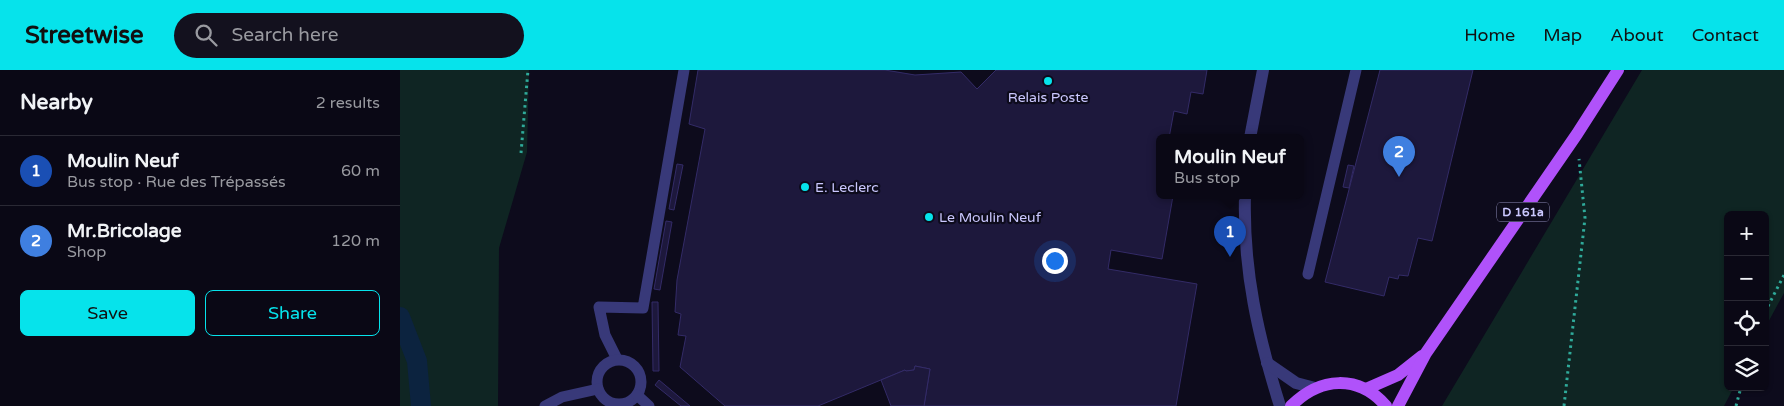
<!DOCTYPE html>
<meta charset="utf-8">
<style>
:root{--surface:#0a0815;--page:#13111e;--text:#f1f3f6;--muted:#999aa0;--line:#2a2934;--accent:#06e3eb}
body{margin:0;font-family:"Varela Round",sans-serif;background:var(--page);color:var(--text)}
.controls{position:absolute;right:15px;bottom:15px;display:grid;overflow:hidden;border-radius:8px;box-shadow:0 1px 4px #0004}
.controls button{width:45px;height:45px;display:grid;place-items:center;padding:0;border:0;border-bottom:1px solid var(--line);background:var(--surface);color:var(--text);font:25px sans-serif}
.you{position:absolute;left:654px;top:190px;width:18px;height:18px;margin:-12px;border:4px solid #fff;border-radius:50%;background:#1a73e8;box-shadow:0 0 0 8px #1a73e833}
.badge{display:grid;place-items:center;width:32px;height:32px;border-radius:50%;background:var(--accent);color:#fff;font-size:16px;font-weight:700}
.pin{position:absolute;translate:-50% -41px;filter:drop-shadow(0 1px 2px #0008)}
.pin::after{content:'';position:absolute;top:26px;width:18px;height:15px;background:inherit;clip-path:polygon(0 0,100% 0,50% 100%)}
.popup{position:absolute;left:756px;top:64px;width:148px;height:65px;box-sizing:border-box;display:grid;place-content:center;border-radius:8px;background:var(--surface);filter:drop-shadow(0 1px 4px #0005);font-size:16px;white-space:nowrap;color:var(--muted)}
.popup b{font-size:19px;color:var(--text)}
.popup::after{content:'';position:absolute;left:50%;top:100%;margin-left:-10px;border:10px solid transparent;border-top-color:var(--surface)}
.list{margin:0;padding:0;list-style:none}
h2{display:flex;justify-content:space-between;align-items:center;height:65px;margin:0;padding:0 20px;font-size:21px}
h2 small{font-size:16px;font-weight:400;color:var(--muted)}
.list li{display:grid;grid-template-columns:32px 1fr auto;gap:15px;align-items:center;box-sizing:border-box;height:70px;padding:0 20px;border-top:1px solid var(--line)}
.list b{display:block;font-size:19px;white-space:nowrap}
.list p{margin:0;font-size:16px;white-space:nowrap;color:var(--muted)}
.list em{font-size:16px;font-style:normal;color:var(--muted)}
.actions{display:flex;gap:10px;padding:15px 20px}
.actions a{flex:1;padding:11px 0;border:1px solid var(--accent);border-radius:8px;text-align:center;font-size:18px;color:var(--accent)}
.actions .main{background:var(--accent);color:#111}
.icon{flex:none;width:28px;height:28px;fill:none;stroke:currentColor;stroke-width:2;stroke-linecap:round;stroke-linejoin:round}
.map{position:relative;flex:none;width:1384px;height:336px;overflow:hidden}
header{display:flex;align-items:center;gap:30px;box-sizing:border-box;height:70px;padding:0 25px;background:var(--accent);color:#111}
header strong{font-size:24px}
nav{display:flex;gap:28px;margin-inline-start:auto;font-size:18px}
.search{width:350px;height:45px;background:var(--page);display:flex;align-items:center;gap:12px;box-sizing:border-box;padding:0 18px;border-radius:28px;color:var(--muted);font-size:19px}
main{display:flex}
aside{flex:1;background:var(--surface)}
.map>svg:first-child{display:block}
.green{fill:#0f2523}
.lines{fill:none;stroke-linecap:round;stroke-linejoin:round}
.canal{stroke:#0c233f;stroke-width:20}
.building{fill:#1d183c;stroke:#332b67}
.path{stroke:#2faa9a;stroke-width:3;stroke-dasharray:2.5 4;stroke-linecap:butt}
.lane{stroke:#383979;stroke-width:11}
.street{stroke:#383979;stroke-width:12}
.primary{stroke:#b052fa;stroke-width:12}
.poi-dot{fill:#06e3eb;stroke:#0d0b1c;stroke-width:2}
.labels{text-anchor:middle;stroke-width:4.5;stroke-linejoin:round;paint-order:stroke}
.shield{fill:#0d0b1c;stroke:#918fba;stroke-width:1}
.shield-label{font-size:12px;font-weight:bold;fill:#cac7fe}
.poi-label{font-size:14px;fill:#cac7fe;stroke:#0d0b1c;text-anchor:start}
</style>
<header>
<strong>Streetwise</strong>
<div class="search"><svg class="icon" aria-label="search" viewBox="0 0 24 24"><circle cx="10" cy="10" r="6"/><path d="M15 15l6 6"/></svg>Search here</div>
<nav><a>Home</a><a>Map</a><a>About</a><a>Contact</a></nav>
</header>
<main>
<aside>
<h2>Nearby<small>2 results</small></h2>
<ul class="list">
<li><span class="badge" style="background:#1a4fb4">1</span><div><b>Moulin Neuf</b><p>Bus stop · Rue des Trépassés</p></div><em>60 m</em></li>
<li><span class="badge" style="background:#3f7fe0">2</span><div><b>Mr.Bricolage</b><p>Shop</p></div><em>120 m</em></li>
</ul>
<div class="actions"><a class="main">Save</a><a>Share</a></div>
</aside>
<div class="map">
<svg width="1384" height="336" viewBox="0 0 1384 336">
<rect width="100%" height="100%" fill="#0d0b1c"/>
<g class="green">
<polygon points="0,0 129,0 127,82 99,178 98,336 0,336"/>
<polygon points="1242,0 1384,0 1384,223 1365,258 1365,145 1328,145 1328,317 1334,317 1324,336 1042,336"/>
</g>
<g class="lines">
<polyline class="canal" points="0,247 17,291 21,336"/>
</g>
<g class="building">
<polygon points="298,0 485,0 515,5 561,2 577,19 596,0 807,0 803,24 791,22 787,44 774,41 769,68 760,68 760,126 773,126 762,189 711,180 708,199 797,214 776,336 524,336 530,299 515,296 514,300 506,301 505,300 418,336 325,336 280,297 286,266 278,265 281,244 275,242 277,210 305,59 289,54"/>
<polygon points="980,0 1073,0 1032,171 1018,168 1008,206 999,205 998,209 989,207 984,226 925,212"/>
<polygon points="277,94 283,95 274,140 269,139"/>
<polygon points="948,95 954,96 949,118 943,117"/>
<polygon points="266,151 272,152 260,220 254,219"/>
<polygon points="252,232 258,232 259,301 253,301"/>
<polygon points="515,296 530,299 524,336 491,336 481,310 505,300 506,301 514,300"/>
<polygon points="259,310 290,336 281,336 255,315"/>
</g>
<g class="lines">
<g class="path">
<polyline points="121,83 128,0"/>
<polyline points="1365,242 1384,205"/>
<polyline points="1164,336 1185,148 1179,89"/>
<polyline points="1336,336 1341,317"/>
</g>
<g class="lane">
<polyline points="908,204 956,0"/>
<polyline points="217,289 205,265 199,237 243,238 284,0"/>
<circle cx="219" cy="312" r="22"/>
<polyline points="237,325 249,336"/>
<polyline points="145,336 162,327 198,319"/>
</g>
<g class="street">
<polyline points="850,68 863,0"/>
<path d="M845,126C843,200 858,266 880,336"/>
<polyline points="867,293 896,313 915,318"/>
</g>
<g class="primary">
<polyline points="966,319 998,305 1022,286"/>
<path d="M891,336C920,307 958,304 986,336"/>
<polyline points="998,336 1026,283 1177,64 1218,0"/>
</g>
</g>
<g class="poi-dot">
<circle cx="648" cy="11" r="5"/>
<circle cx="405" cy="117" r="5"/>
<circle cx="529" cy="147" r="5"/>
</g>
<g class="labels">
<rect class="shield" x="1097" y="132.5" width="52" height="19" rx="4"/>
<g class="shield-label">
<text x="1123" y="146">D 161a</text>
</g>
<g class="poi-label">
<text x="648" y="32" text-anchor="middle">Relais Poste</text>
<text x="415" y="122">E. Leclerc</text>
<text x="539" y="152">Le Moulin Neuf</text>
</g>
</g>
</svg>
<div class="controls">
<button>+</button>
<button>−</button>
<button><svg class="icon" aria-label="locate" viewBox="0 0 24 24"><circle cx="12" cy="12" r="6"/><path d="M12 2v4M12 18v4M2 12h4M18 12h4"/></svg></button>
<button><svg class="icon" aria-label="layers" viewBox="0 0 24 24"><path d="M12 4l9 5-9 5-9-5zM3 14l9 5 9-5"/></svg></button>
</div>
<div class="you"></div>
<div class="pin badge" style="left:830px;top:187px;background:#1a4fb4">1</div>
<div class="popup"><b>Moulin Neuf</b>Bus stop</div>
<div class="pin badge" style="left:999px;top:107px;background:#3f7fe0">2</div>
</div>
</main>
